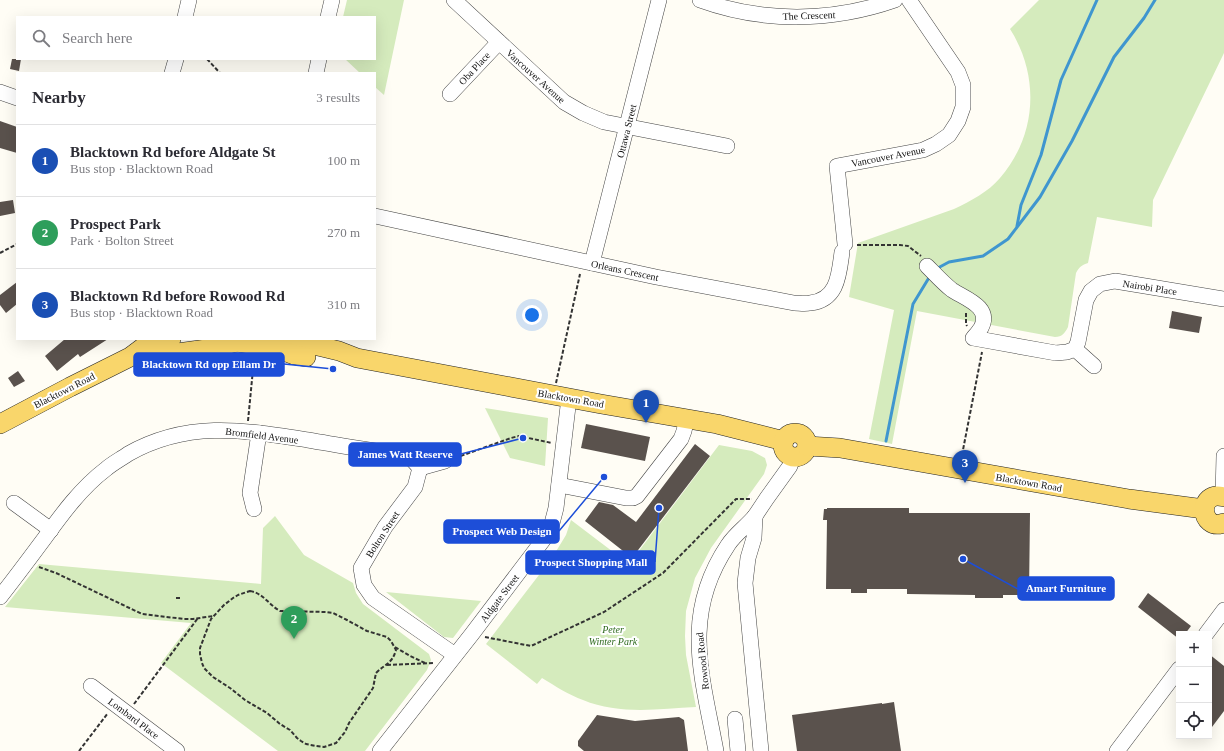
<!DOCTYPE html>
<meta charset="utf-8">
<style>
:root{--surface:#fff;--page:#f7f7f7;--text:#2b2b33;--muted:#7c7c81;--line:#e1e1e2;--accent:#7c3aed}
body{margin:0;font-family:Georgia,serif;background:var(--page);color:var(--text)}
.controls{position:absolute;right:12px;bottom:12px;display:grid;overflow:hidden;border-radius:0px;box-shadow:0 4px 16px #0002}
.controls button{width:36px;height:36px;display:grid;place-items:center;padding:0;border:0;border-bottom:1px solid var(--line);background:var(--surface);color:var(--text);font:20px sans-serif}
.you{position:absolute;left:532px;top:315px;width:14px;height:14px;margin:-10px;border:3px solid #fff;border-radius:50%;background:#1a73e8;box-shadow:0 0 0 6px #1a73e833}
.badge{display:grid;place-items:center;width:26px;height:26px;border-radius:50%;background:var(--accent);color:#fff;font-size:13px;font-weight:700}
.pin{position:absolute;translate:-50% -33px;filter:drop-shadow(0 1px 2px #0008)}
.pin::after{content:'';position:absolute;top:21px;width:14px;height:12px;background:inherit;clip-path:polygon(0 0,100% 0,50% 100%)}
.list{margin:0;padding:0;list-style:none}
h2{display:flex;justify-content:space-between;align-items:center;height:52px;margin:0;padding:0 16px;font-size:17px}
h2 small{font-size:13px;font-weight:400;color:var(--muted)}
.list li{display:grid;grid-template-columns:26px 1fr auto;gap:12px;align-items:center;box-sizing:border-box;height:72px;padding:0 16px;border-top:1px solid var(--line)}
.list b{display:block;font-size:15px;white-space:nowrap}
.list p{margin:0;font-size:13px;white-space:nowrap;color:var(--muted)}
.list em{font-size:13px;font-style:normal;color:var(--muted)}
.icon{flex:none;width:22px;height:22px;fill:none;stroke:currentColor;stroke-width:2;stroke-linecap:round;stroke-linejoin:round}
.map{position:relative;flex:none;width:1224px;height:751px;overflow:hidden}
.search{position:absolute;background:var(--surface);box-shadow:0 4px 16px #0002;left:16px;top:16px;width:360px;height:44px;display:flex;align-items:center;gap:10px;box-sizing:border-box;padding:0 14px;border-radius:0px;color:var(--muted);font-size:15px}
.panel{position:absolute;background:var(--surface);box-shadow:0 4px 16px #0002;left:16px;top:72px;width:360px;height:268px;border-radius:0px}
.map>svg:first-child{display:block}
.green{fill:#d5ebbd}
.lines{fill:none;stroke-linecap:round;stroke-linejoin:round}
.stream{stroke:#3f96cf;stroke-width:3}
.building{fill:#5a524d}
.minor-casing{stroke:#444;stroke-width:16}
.major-casing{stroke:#222;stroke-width:20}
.path{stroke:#333;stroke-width:2;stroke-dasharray:4 2;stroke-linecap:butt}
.minor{stroke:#fff;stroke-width:15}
.major{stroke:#f9d66b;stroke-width:19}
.labels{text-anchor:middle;stroke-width:4;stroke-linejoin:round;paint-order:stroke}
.street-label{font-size:10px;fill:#111;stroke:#fff}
.park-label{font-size:10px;font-style:italic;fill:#2f6b1f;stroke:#fff}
.leader{fill:none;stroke:#1d4ed8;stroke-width:1.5}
.callout-dot{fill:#1d4ed8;stroke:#fff;stroke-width:1.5}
.callout{fill:#1d4ed8;stroke:#1d4ed8;stroke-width:1.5}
.callout-label{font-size:11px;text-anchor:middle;font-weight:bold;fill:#fff}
</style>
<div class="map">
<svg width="1224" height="751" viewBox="0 0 1224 751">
<rect width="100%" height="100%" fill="#fffdf5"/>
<g class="green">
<polygon points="347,0 404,0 384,95 375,87 375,73 360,73 345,59 375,59 375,17 343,17"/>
<path d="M1039,0H1224V53L1153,200L1152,227L1097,217L1088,263C1082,265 1079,267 1076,273L1068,327C1065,333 1062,337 1055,337L917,311L892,444L869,439L894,310L849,297L858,243L954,209C971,201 988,192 1000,178C1037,135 1040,76 1010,29Z"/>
<polygon points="485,408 548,418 545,466 510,458"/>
<path d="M719,445L752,451L765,458L767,465L764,474L711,548L695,578L686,611L685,636L686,655L696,707C658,709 619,715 583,700C569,695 555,686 542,678L537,684L486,644L552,558L566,535L571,520L629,564Z"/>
<polygon points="275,516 304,555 353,583 356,593 363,604 429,654 431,660 427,670 365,751 278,751 161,663 191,623 5,607 39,564 261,584 263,528"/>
<polygon points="386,592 481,601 453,638 444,637"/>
</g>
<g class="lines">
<g class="stream">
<polyline points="1017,226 1021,205 1041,155 1061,80 1097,0"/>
<polyline points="936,269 949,262 983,256 1008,239 1040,197 1072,141 1114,57 1144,18 1155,0"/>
<polyline points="886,441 913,304 930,276"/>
</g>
</g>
<g class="building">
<polygon points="12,59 21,59 19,71 10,69"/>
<polygon points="0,121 17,127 17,153 0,148"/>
<polygon points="13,200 15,213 0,216 0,202"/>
<polygon points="17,282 17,304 6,313 0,305 0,295"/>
<polygon points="1172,311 1202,317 1199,333 1169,328"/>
<polygon points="65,339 108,339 80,357 78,354 57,371 45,356"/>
<polygon points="18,371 25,381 14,387 8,378"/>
<polygon points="586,424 650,437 645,461 581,448"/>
<polygon points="695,444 710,456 632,558 585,521 599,502 613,505 636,522"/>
<polygon points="827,508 909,508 909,513 1030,513 1029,595 1003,595 1003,598 975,598 975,595 907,594 907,589 867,589 867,593 851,593 851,589 826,589 827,520 823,520 824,509 827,509"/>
<polygon points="1148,593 1191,626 1185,634 1179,634 1179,639 1138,607"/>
<polygon points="1209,654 1224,666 1224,711 1209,731"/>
<polygon points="894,702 901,751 797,751 792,715 882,703 882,704"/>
<polygon points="597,715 635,721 679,717 684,720 688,751 584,751 578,746 578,741"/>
</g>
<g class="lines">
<defs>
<g id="minor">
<polyline points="454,0 564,102 583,113 604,122 727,146"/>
<path d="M700,0C763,23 832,22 895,0"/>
<polyline points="185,17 189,0"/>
<polyline points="328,17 332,0"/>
<polyline points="172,73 176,59"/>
<polyline points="316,73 319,59"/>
<polyline points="0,92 17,98"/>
<polyline points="450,94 499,42"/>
<path d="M375,216L656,277L794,303C799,303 805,304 810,303C838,300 839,274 842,252"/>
<polyline points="845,244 837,166 923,150 936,144 949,135 958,121 963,107 963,85 958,72 909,0"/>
<polyline points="592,263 659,0"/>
<path d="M927,266C935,274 943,283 952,290C966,299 992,307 981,328C979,331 976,335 973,338L1056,353L1067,352L1075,349L1078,342L1086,300L1091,291L1100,284L1115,281L1224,299"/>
<polyline points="1075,349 1094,366"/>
<polyline points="420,468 415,487 385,527 361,568 364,585 373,598 455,655"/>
<polyline points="420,468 445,461"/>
<polyline points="559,485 626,498 633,498 637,496 681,439 684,431 687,418"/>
<polyline points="1223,496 1224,456"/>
<polyline points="14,503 51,530"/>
<polyline points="254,509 250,493 259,433"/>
<polyline points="755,516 754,538 748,558 745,583 761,751"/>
<path d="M0,597C15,578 29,559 44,539C62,514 81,488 106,469C113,463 121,459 128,454C188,420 244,430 308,440C342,446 376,451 410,457L420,468"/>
<polyline points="1206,634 1224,610"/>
<polyline points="91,686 177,751"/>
<polyline points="735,719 738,751"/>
<polyline points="380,751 472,634 550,531 556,508 569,398"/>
<path d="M716,751C702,675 681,615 728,545C735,534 747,526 755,516C759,510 763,504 767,498C775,487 782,477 790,466L793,457"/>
<polyline points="1117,751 1179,669"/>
</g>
<g id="major">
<polyline points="289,339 339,351 357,358 601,404 717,424 784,441"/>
<polyline points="237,342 276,348 294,355 306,357"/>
<polyline points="141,358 207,349 237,342 242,339"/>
<polyline points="0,424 70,387 130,357 142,348 171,339"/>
<circle cx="795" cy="445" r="12"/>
<polyline points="807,446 840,448 1129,499 1204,509"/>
<path d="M1224,497C1197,489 1199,532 1224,523"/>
</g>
</defs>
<use href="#minor" class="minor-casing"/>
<use href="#major" class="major-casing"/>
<g class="path">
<polyline points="207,59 220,73"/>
<polyline points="857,245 900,245 908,246 921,256"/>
<polyline points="0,253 17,244"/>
<polyline points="966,313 966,324 967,326"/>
<polyline points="556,383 580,274"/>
<polyline points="248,421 254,359"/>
<polyline points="962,455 982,352"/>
<polyline points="455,458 511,438 519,436 552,443"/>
<polyline points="39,567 56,573 142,614 184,619 193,619 213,616"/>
<path d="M250,591C263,593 269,605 280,611L326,612L333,613L347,620L367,631L387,637L391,641L396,650C392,664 385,664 376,673L373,688L349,723L345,732L336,743L324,747L316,746L306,744L301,741L297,738L290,730L280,724L267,713L245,700L230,688L213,677L204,668L202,663L200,654V648L211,619L224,605L233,598L238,595Z"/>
<polyline points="176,598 180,598"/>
<polyline points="485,637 531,646 604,612 663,573 736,499 752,499"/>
<polyline points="395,647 410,656 425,663"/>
<polyline points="387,665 433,663"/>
<polyline points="134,704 198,618"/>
<polyline points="79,751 108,713"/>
</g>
<use href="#minor" class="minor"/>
<use href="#major" class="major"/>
</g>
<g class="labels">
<g class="street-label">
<text transform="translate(809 15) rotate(-2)" y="4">The Crescent</text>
<text transform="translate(474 68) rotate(-47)" y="4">Oba Place</text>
<text transform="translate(536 76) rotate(42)" y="4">Vancouver Avenue</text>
<text transform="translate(626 131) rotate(-76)" y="4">Ottawa Street</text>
<text transform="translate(888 156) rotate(-11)" y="4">Vancouver Avenue</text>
<text transform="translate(625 270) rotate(12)" y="4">Orleans Crescent</text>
<text transform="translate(1150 287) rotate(9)" y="4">Nairobi Place</text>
<text transform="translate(64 390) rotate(-27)" y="4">Blacktown Road</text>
<text transform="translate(571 398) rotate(10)" y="4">Blacktown Road</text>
<text transform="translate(262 435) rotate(7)" y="4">Bromfield Avenue</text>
<text transform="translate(1029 482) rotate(10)" y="4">Blacktown Road</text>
<text transform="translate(382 534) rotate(-57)" y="4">Bolton Street</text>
<text transform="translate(499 598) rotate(-53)" y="4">Aldgate Street</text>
<text transform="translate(702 661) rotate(-96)" y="4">Rowood Road</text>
<text transform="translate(134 718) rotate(37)" y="4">Lombard Place</text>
</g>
<g class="park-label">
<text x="613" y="633">Peter<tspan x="613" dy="12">Winter Park</tspan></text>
</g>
</g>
<path class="leader" d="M333 369L284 364M523 438L461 454M604 477L559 531M659 508L655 562M963 559L1018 589"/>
<g class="callout-dot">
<circle cx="333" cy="369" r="4"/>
<circle cx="523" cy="438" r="4"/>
<circle cx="604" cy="477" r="4"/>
<circle cx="659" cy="508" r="4"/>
<circle cx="963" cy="559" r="4"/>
</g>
<g class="callout">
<rect x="134" y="353" width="150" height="23" rx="4"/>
<rect x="349" y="443" width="112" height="23" rx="4"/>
<rect x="444" y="520" width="115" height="23" rx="4"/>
<rect x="526" y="551" width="129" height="23" rx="4"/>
<rect x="1018" y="577" width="96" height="23" rx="4"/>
</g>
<g class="callout-label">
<text x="209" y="368">Blacktown Rd opp Ellam Dr</text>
<text x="405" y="458">James Watt Reserve</text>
<text x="502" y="535">Prospect Web Design</text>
<text x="591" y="566">Prospect Shopping Mall</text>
<text x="1066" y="592">Amart Furniture</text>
</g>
</svg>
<div class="controls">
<button>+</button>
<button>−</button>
<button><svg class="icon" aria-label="locate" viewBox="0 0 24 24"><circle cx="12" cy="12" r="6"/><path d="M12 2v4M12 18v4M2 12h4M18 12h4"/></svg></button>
</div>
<div class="you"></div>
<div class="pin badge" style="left:646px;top:423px;background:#1a4fb4">1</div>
<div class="pin badge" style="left:294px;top:639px;background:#2e9e5b">2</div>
<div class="pin badge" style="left:965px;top:483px;background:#1a4fb4">3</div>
<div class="search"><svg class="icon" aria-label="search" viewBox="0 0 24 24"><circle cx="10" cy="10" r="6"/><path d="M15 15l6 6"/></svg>Search here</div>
<section class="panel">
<h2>Nearby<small>3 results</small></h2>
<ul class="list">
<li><span class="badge" style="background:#1a4fb4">1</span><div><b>Blacktown Rd before Aldgate St</b><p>Bus stop · Blacktown Road</p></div><em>100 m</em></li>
<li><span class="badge" style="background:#2e9e5b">2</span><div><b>Prospect Park</b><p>Park · Bolton Street</p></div><em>270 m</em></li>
<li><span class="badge" style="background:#1a4fb4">3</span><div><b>Blacktown Rd before Rowood Rd</b><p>Bus stop · Blacktown Road</p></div><em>310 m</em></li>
</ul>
</section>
</div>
